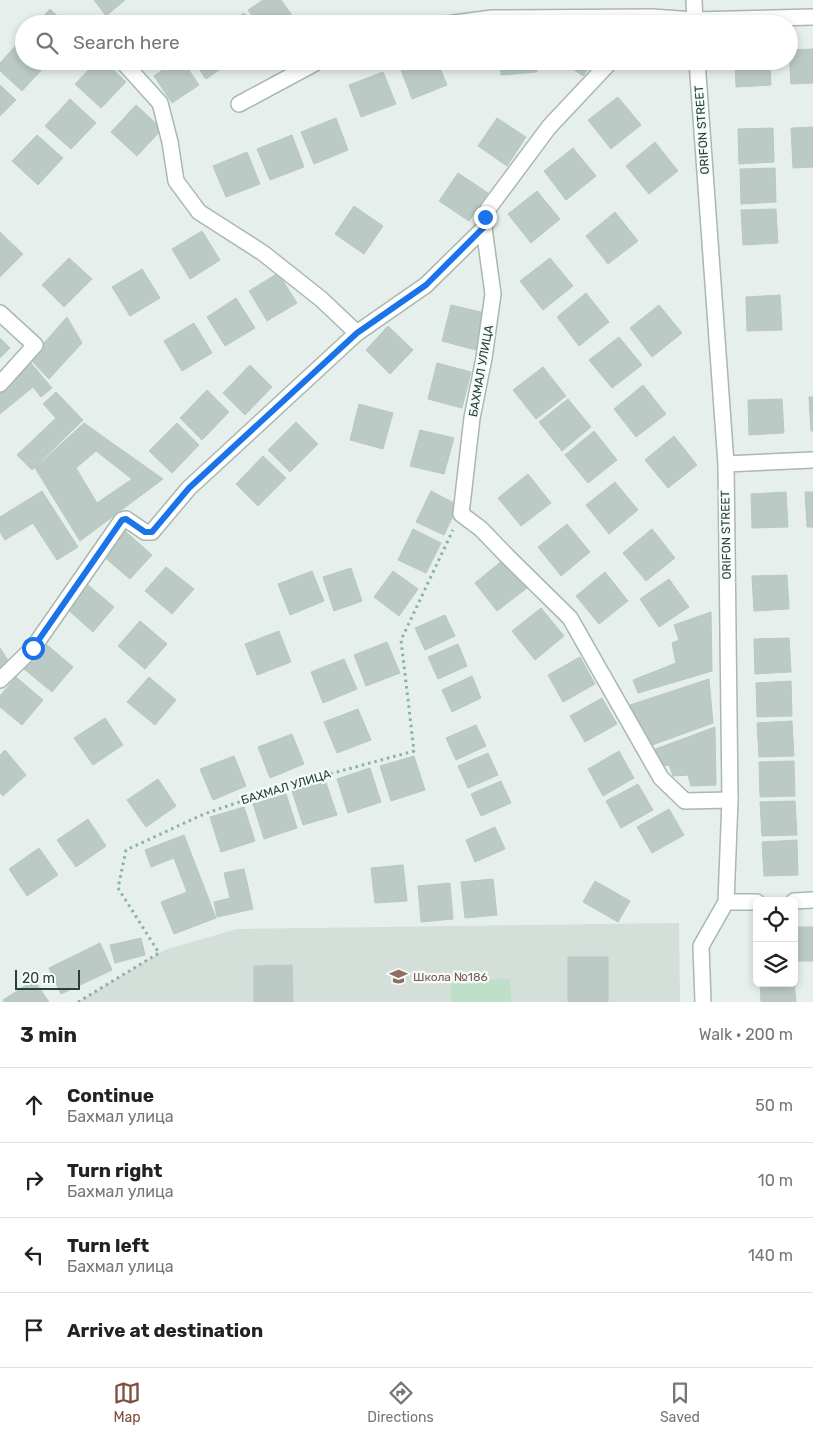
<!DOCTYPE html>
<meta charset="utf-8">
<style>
:root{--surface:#fff;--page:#f6f6f6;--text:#222;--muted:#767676;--line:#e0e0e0;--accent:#804e3d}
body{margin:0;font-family:Rubik,sans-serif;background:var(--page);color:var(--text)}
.controls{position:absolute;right:15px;bottom:15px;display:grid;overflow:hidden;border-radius:8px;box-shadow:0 2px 8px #0003}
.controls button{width:45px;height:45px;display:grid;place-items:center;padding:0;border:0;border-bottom:1px solid var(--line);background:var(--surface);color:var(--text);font:25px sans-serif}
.scale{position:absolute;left:15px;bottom:12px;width:65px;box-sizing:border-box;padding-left:5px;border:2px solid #24423a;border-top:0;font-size:14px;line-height:18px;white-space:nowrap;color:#24423a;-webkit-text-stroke:4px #f7fbf9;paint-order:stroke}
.stop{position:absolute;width:15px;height:15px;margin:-11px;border:4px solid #1a73e8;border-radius:50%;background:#fff}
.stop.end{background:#1a73e8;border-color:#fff;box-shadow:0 1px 5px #0008}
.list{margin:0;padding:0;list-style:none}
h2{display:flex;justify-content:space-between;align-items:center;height:65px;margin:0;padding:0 20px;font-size:21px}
h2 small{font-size:16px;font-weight:400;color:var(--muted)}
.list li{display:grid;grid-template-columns:32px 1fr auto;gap:15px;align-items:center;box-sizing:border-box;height:75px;padding:0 20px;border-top:1px solid var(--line)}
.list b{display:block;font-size:19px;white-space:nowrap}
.list p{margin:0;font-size:16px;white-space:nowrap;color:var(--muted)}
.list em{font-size:16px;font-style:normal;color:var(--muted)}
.icon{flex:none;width:28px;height:28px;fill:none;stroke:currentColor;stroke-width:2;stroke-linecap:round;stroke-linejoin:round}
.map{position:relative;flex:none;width:813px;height:1002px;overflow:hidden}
.search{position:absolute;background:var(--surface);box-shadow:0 2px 8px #0003;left:15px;right:15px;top:15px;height:55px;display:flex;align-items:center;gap:12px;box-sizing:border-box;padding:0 18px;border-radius:28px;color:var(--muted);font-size:19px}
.sheet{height:365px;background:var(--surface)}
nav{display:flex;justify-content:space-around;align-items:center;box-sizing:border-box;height:70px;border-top:1px solid var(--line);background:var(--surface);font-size:14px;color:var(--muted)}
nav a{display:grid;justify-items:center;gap:2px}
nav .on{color:var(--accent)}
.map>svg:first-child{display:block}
.built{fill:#d4dfda}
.green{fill:#bfe0c8}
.building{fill:#bbcac4;stroke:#b8c9c2;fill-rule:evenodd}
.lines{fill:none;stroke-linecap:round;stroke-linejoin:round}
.minor-casing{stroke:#a8b8b2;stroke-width:18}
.path{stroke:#86b3a5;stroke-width:3;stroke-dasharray:2.5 4;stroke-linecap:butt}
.minor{stroke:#fff;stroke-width:15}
.route{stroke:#1a73e8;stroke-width:6}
.labels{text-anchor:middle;stroke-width:4.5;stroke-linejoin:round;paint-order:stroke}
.street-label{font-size:12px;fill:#24423a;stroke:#f7fbf9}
.education-label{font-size:12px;fill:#785e54;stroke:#f7fbf9;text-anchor:start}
</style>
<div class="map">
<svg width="813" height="1002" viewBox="0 0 813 1002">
<rect width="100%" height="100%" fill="#e6efeb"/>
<polygon class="built" points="679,923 680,1002 78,1002 164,950 237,929"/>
<polygon class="green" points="510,979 511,1002 451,1002 451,980"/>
<g class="building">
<polygon points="94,0 125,0 106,16"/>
<polygon points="263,0 281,0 294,18 286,24 258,24 248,10"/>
<polygon points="50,9 66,24 36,24"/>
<polygon points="244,13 252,24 229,24"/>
<polygon points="138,16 144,24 129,24"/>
<polygon points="20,41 24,44 24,61 43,61 46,65 22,91 0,71 0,63"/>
<polygon points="813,49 813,83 791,84 789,50"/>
<polygon points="97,61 104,61 126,82 101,108 75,84"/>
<polygon points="175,61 183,61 199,85 172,103 154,76"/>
<polygon points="193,61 232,61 206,79"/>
<polygon points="415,61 437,61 447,85 412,99 400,67"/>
<polygon points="500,61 536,61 537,72 501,75"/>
<polygon points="561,61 593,61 583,76"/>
<polygon points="735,61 770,61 771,85 736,87"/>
<polygon points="383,72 396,104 361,117 349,85"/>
<polygon points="0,85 16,100 0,116"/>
<polygon points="618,97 641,125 611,149 588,120"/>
<polygon points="70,99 96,123 71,149 45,126"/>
<polygon points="136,105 162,129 137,156 111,132"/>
<polygon points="336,118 348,150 314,164 301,132"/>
<polygon points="497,118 526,137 507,166 478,146"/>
<polygon points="813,127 813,167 793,168 791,128"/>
<polygon points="773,128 774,162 739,164 738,129"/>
<polygon points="37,135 63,158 38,185 12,161"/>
<polygon points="292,135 304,167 270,180 257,149"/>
<polygon points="655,142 678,171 649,194 626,166"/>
<polygon points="573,148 596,176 566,200 544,171"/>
<polygon points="247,152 260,184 226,197 213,166"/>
<polygon points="775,168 776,202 741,204 740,169"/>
<polygon points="458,173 488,193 469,221 439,201"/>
<polygon points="537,191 560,219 531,243 508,214"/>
<polygon points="354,206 383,226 364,254 335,234"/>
<polygon points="776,209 778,243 743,245 741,210"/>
<polygon points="615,212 638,241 608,264 586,236"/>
<polygon points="202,231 220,260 190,279 172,249"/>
<polygon points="0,232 23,254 0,277"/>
<polygon points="69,258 92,279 64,307 42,285"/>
<polygon points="550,258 573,286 543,310 520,281"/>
<polygon points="142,269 160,298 130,316 112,287"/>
<polygon points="278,273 297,303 267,321 249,291"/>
<polygon points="586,293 609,322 579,346 557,317"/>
<polygon points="780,295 782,330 747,331 746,297"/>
<polygon points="236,298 255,328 225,346 207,317"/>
<polygon points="451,305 485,313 476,350 442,341"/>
<polygon points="659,305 682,333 652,357 630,328"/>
<polygon points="67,317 82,343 49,379 30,359"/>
<polygon points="194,323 212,353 182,371 164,341"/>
<polygon points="388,326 413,350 390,374 366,350"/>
<polygon points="619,337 642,365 612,388 589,360"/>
<polygon points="0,338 10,348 0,358"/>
<polygon points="31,363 52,388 41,397 33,387 0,414 0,389"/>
<polygon points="437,363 471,372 462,408 428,399"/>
<polygon points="250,365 272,387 245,415 223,393"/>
<polygon points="543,367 566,396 536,419 513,390"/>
<polygon points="643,385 666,414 636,437 614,409"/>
<polygon points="207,390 229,412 202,440 180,418"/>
<polygon points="56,392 83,420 32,470 17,455 56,418 43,404"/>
<polygon points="809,397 813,397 813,431 811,431"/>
<polygon points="568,399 591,427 562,451 539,422"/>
<polygon points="782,399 784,433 749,435 748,400"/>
<polygon points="359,404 393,413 383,449 350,440"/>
<polygon points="296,422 318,444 290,472 268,450"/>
<path d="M84,423L163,479L80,541L35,468ZM96,451L132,479L97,503L76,468Z"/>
<polygon points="177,423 199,445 172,473 149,451"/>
<polygon points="420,430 454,438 444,474 410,466"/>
<polygon points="594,431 617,460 588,483 565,455"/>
<polygon points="674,436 697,465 668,488 645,460"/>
<polygon points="263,456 286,478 258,506 236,484"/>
<polygon points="528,474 551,503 521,526 498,498"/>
<polygon points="615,482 638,510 609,534 586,505"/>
<polygon points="42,491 78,547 57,560 33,523 5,540 0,532 0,517"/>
<polygon points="431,491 458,505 444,535 416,522"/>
<polygon points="786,492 788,527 752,528 751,494"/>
<polygon points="805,492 813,492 813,527 807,527"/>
<polygon points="567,524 590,552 561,576 538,547"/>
<polygon points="413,529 441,543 426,573 398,560"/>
<polygon points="652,529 675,558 646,581 623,553"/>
<polygon points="125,531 152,555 130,579 103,556"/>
<polygon points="504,559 527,588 497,611 475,583"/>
<polygon points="166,567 194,589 172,614 145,591"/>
<polygon points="351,568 362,601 334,611 323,577"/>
<polygon points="312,571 324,601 290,615 278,584"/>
<polygon points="393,571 418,589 399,616 374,597"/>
<polygon points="605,572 628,601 599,624 576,596"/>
<polygon points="787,575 789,609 754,611 752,576"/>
<polygon points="669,579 689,607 659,627 640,599"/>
<polygon points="87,584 114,607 93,632 66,608"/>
<polygon points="541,608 564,636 535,660 512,631"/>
<polygon points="711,612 712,671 638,693 633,680 676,663 672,643 679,640 674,625"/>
<polygon points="445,615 455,636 425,650 415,628"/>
<polygon points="140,621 167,644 145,669 118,646"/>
<polygon points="279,631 291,662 257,675 245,644"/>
<polygon points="789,638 791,672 755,674 754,639"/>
<polygon points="387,642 400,673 366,686 354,655"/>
<polygon points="46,644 73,667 52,692 24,669"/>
<polygon points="458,644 467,666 438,679 428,657"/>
<polygon points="0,648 11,665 0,672"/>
<polygon points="580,657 595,684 563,702 548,675"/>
<polygon points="344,659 357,689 323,703 311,672"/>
<polygon points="472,676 481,698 452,712 442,690"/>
<polygon points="16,677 43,700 22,725 0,707 0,696"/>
<polygon points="149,677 176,700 155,725 127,702"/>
<polygon points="709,679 713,723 652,745 630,705"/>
<polygon points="791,681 792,716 757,717 756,683"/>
<polygon points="602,698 617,724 585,742 570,716"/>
<polygon points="358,709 371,740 337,753 324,722"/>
<polygon points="105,718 123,745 93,765 74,738"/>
<polygon points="792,721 794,756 759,757 757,723"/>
<polygon points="476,725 486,746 456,760 446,738"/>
<polygon points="715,727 716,785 691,786 688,775 673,776 669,765 660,766 653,750"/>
<polygon points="292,734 304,764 270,778 258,747"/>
<polygon points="5,750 26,775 3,796 0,793 0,755"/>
<polygon points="619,751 634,778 603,796 588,769"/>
<polygon points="488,753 498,775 468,788 458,766"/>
<polygon points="234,756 246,786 213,800 200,769"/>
<polygon points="414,756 425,790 391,801 380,766"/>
<polygon points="794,761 795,796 760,797 759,762"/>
<polygon points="370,768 381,802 348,813 337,779"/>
<polygon points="158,779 176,806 146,827 127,800"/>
<polygon points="325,780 337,815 303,825 292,791"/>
<polygon points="501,781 511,803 481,816 471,794"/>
<polygon points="638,784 653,810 621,828 606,801"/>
<polygon points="286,794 297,828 264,839 253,804"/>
<polygon points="795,801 797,835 762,836 760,802"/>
<polygon points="244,807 255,841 221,852 210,817"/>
<polygon points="669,809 684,835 652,853 637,827"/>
<polygon points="88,819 106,846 76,867 57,840"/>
<polygon points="495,827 505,849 475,862 466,840"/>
<polygon points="184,835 216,918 174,934 161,902 187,892 174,858 151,867 145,850"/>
<polygon points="797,840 798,875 764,876 762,842"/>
<polygon points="39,848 58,875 27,896 9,869"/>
<polygon points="403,865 407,901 375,903 371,868"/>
<polygon points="244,869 253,909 217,917 214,902 230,898 224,873"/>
<polygon points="493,879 497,915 465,918 461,882"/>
<polygon points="595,881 630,901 618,922 583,902"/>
<polygon points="450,883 453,919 421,922 418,886"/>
<rect x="794" y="927" width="19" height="34"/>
<polygon points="141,938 145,955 115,963 110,945"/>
<polygon points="100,943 112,970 61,994 49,968"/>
<rect x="568" y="957" width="40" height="45"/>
<polygon points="292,965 293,1002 254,1002 254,966"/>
<polygon points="34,980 49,1002 4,1002 3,1000"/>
<polygon points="794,981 796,1002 761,1002 760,983 794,983"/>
</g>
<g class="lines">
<defs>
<g id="minor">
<polyline points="694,0 695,24"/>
<polyline points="447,24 492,18 652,17 694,20 813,17"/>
<polyline points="122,61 160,103 170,142 176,181 199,212 263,253 321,299 357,333"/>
<polyline points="611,61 549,127 488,209 484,228 493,294 484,358 472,418 461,514 481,529 507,556 570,618 661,778 685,801 730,800"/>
<polyline points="697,61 726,464 730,800 726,902 701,946 703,1002"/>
<polyline points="239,104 319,61"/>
<polyline points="0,313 35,345 0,384"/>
<polyline points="726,464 813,460"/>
<polyline points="0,680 33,648 122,520 126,519 145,532 152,532 189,488 357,333 426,285 484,228"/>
<polyline points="794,901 813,900"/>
<polyline points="726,902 757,902"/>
</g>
</defs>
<use href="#minor" class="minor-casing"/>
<polyline class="path" points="78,1002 159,953 118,888 126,850 204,814 286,786 414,751 401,640 453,530"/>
<use href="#minor" class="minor"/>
</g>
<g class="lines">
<polyline class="route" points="33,648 122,520 126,519 145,532 152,532 189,488 357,333 426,285 484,227 485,217"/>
</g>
<defs>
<symbol id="school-bare" viewBox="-9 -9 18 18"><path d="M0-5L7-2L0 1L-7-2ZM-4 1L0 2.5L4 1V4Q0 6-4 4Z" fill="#8d6e63" stroke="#f7fbf9" stroke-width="2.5" paint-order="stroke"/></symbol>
</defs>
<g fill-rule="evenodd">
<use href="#school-bare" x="386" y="964" width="25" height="25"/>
</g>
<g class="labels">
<g class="street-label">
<text transform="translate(702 130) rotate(-94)" y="4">ORIFON STREET</text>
<text transform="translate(481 371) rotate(-80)" y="4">БАХМАЛ УЛИЦА</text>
<text transform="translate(726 535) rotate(-91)" y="4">ORIFON STREET</text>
<text transform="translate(286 787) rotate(-17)" y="4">БАХМАЛ УЛИЦА</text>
</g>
<g class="education-label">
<text x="413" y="981">Школа №186</text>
</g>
</g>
</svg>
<div class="controls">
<button><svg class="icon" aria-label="locate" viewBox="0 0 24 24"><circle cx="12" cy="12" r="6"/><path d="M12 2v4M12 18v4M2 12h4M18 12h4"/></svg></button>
<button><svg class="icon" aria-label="layers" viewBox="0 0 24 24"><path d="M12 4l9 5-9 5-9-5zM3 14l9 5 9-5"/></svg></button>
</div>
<div class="scale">20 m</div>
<div class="stop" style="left:33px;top:648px"></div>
<div class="stop end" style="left:485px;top:217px"></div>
<div class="search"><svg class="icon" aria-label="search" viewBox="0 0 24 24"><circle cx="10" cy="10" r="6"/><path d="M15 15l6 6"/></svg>Search here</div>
</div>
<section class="sheet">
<h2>3 min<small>Walk · 200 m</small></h2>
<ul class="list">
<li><svg class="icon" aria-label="ahead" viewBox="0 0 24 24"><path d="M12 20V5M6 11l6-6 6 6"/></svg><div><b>Continue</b><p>Бахмал улица</p></div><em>50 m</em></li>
<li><svg class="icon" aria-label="right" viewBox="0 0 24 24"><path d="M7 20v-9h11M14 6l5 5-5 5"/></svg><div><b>Turn right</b><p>Бахмал улица</p></div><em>10 m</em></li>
<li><svg class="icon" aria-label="left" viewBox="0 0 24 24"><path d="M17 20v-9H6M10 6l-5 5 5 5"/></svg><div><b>Turn left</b><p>Бахмал улица</p></div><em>140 m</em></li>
<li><svg class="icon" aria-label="arrive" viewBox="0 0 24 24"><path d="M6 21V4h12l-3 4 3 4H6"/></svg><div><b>Arrive at destination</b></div></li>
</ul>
</section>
<nav>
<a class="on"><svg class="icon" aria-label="map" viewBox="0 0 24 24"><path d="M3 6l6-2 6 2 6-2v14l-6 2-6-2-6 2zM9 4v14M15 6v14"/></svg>Map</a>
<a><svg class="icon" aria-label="directions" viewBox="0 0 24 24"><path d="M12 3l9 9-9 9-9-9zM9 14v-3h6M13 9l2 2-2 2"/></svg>Directions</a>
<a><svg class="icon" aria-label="saved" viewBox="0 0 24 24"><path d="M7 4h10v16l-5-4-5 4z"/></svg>Saved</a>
</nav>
